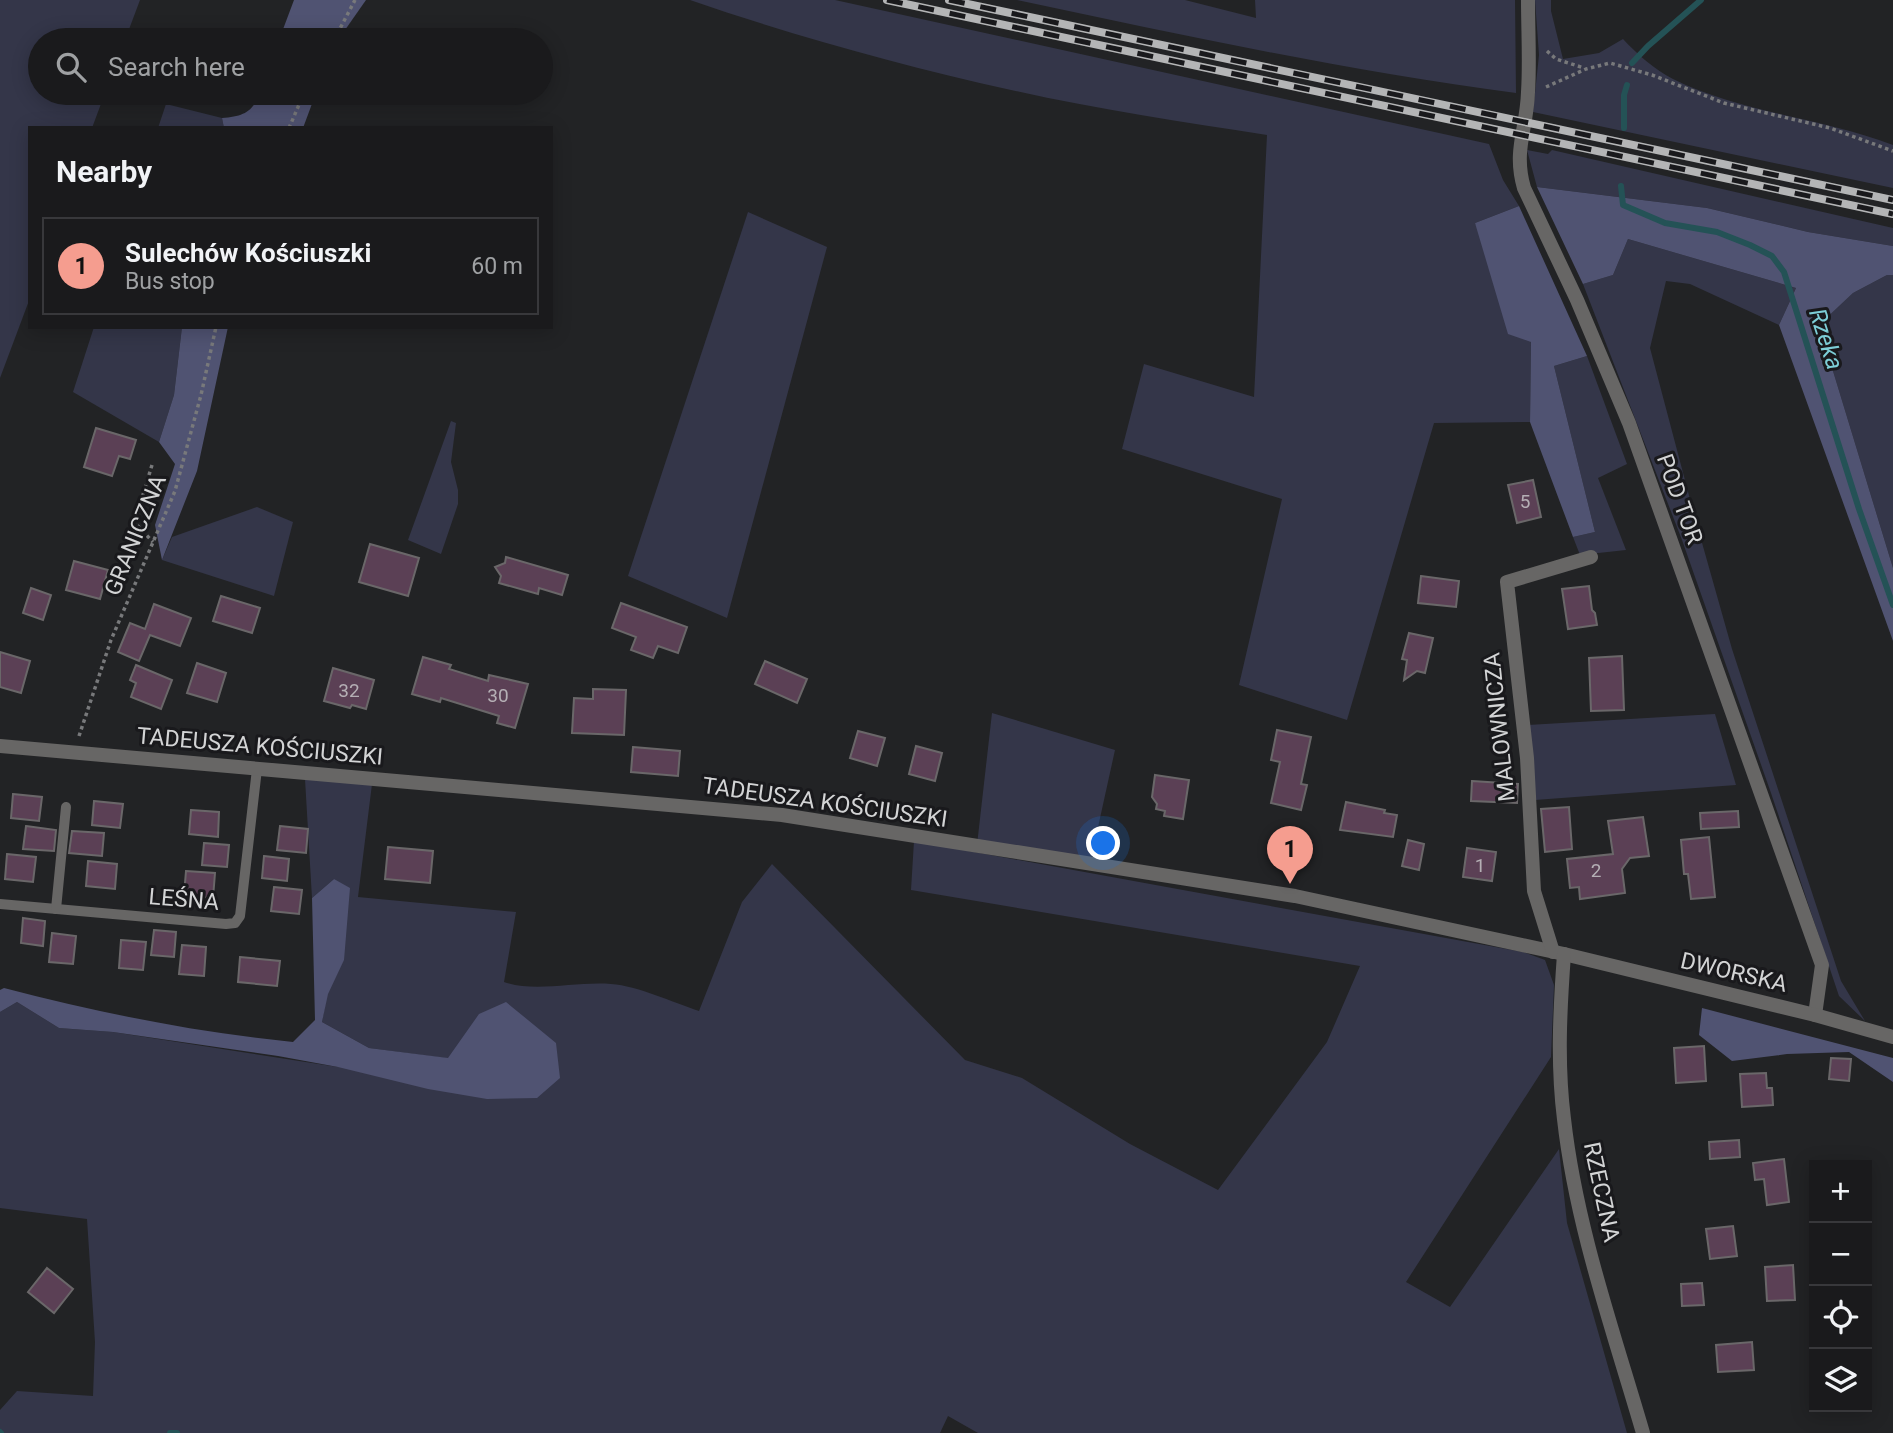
<!DOCTYPE html>
<meta charset="utf-8">
<style>
:root{--surface:#1a1a1c;--page:#272729;--text:#f1f3f6;--muted:#9fa1a3;--line:#38383b;--accent:#f59d8f}
body{margin:0;font-family:Roboto,sans-serif;background:var(--page);color:var(--text)}
.controls{position:absolute;right:21px;bottom:21px;display:grid;overflow:hidden;border-radius:0px;box-shadow:0 4px 18px #0003}
.controls button{width:63px;height:63px;display:grid;place-items:center;padding:0;border:0;border-bottom:2px solid var(--line);background:var(--surface);color:var(--text);font:35px sans-serif}
.you{position:absolute;left:1104px;top:844px;width:24px;height:24px;margin:-18px;border:5px solid #fff;border-radius:50%;background:#1a73e8;box-shadow:0 0 0 10px #1a73e833}
.badge{display:grid;place-items:center;width:46px;height:46px;border-radius:50%;background:var(--accent);color:#111;font-size:23px;font-weight:700}
.pin{position:absolute;translate:-50% -58px;filter:drop-shadow(0 2px 4px #0008)}
.pin::after{content:'';position:absolute;top:37px;width:24px;height:21px;background:inherit;clip-path:polygon(0 0,100% 0,50% 100%)}
.list{margin:0;padding:0;list-style:none}
h2{display:flex;justify-content:space-between;align-items:center;height:91px;margin:0;padding:0 28px;font-size:30px}
h2 small{font-size:23px;font-weight:400;color:var(--muted)}
.list li{display:grid;grid-template-columns:46px 1fr auto;gap:21px;align-items:center;box-sizing:border-box;height:98px;margin:0 14px 14px;padding:0 14px;border:2px solid var(--line);border-radius:0px}
.list b{display:block;font-size:26px;white-space:nowrap}
.list p{margin:0;font-size:23px;white-space:nowrap;color:var(--muted)}
.list em{font-size:23px;font-style:normal;color:var(--muted)}
.icon{flex:none;width:38px;height:38px;fill:none;stroke:currentColor;stroke-width:2;stroke-linecap:round;stroke-linejoin:round}
.map{position:relative;flex:none;width:1893px;height:1433px;overflow:hidden}
.search{position:absolute;background:var(--surface);box-shadow:0 4px 18px #0003;left:28px;top:28px;width:525px;height:77px;display:flex;align-items:center;gap:18px;box-sizing:border-box;padding:0 24px;border-radius:38px;color:var(--muted);font-size:26px}
.panel{position:absolute;background:var(--surface);box-shadow:0 4px 18px #0003;left:28px;top:126px;width:525px;height:203px;border-radius:0px}
.map>svg:first-child{display:block}
.green{fill:#343649}
.forest{fill:#505372}
.lines{fill:none;stroke-linecap:round;stroke-linejoin:round}
.stream{stroke:#245256;stroke-width:6}
.building{fill:#5b4055;stroke:#6a6769;stroke-width:2}
.path{stroke:#78797b;stroke-width:3.5;stroke-dasharray:3.5 3.5;stroke-linecap:butt}
.lane{stroke:#676665;stroke-width:10}
.street{stroke:#676665;stroke-width:14}
.rail-casing{stroke:#b4b5b6;stroke-width:8}
.rail{stroke:#19191c;stroke-width:5;stroke-dasharray:16;stroke-linecap:butt}
.labels{text-anchor:middle;stroke-width:6;stroke-linejoin:round;paint-order:stroke}
.number-label{font-size:19px;fill:#b5afb5}
.street-label{font-size:23px;fill:#d3d4d5;stroke:#19191c}
.water-label{font-size:24px;font-style:italic;fill:#7dced7;stroke:#19191c}
</style>
<div class="map">
<svg width="1893" height="1433" viewBox="0 0 1893 1433">
<rect width="100%" height="100%" fill="#222325"/>
<g class="green">
<polygon points="0,0 140,0 125,40 40,40 40,93 105,93 92,128 30,128 30,298 0,378"/>
<path d="M690,0H835L1489,144L1503,180L1519,206L1475,223L1531,342L1530,422L1434,423L1347,720L1239,685L1282,499L1122,449L1144,364L1254,397L1267,135C1181,122 1095,109 1011,90C903,66 794,36 690,0Z"/>
<path d="M1017,0H1185L1256,18L1255,0H1515L1516,93C1348,71 1182,35 1017,0Z"/>
<path d="M1535,0H1551V11L1563,59L1599,53L1623,39C1637,54 1655,70 1673,79C1742,113 1822,118 1893,145V188L1533,112L1539,55Z"/>
<polygon points="166,104 222,118 224,128 158,128"/>
<polygon points="1527,150 1548,154 1552,150 1893,228 1893,246 1808,232 1707,208 1537,187"/>
<polygon points="748,212 827,247 727,618 628,576"/>
<polygon points="1628,239 1796,288 1779,325 1690,284 1666,281 1650,348 1695,518 1732,649 1841,981 1865,1021 1839,996 1771,793 1682,540 1583,284 1613,275"/>
<polygon points="1887,275 1893,275 1893,568 1819,325 1853,293"/>
<polygon points="94,327 182,327 174,395 159,442 73,392"/>
<polygon points="1587,356 1627,464 1598,478 1626,550 1580,555 1573,537 1595,532 1554,366"/>
<polygon points="451,421 456,423 451,462 458,490 458,504 441,554 408,540"/>
<polygon points="257,507 293,522 274,596 162,560 172,537"/>
<polygon points="992,713 1115,750 1091,859 977,845"/>
<polygon points="1715,714 1736,785 1535,800 1528,725"/>
<path d="M305,779L372,784L358,897L516,912L504,982C535,993 577,981 611,984C638,986 672,1002 699,1011L742,902L772,864L965,1060L1022,1078L1130,1144L1218,1190L1327,1042L1360,966L911,890L914,841L1523,952L1545,960L1554,985L1551,1057L1406,1282L1450,1307L1559,1149L1567,1223L1627,1433H978L948,1416L940,1433H0V1410L17,1391L93,1396L95,1342L87,1219L0,1208V1012L17,1002L59,1028L113,1032L338,1067L452,1059L369,1048L322,1022L327,994L344,959L334,879L312,898Z"/>
</g>
<g class="forest">
<polygon points="294,0 366,0 338,40 279,40"/>
<path d="M260,93H316L303,128H224L222,118C243,116 252,113 260,93Z"/>
<polygon points="1537,187 1707,208 1808,232 1893,246 1893,275 1887,275 1853,293 1819,325 1893,568 1893,641 1779,325 1796,288 1628,239 1613,275 1583,284"/>
<polygon points="1519,206 1587,356 1554,366 1595,532 1573,537 1530,422 1531,342 1508,334 1475,223"/>
<polygon points="182,327 228,327 197,471 162,560 155,525 175,464 159,442 174,395"/>
<path d="M334,879L350,888L344,960L328,994L322,1022L369,1048L448,1058L479,1014L506,1002L556,1043L560,1078L537,1098L487,1099L428,1089L338,1067L278,1056L113,1032L59,1028L17,1002L0,1012V990L4,988C99,1013 195,1032 293,1042L315,1020L312,898Z"/>
<polygon points="1702,1008 1893,1058 1893,1082 1849,1052 1787,1054 1732,1061 1699,1035"/>
</g>
<g class="lines">
<g class="stream">
<polyline points="1632,63 1648,46 1701,0"/>
<polyline points="1624,128 1624,95 1627,85"/>
<polyline points="1621,186 1623,205 1665,223 1717,232 1750,245 1772,256 1784,272 1859,509 1893,605"/>
<polyline points="0,1432 1,1433"/>
<polyline points="170,1433 177,1433"/>
</g>
</g>
<g class="building">
<polygon points="96,428 136,440 130,459 119,456 112,476 84,467"/>
<polygon points="1533,480 1541,517 1517,523 1508,485"/>
<polygon points="370,544 419,558 408,596 359,582"/>
<polygon points="506,557 568,575 562,595 539,588 538,594 499,583 501,576 495,567 505,563"/>
<polygon points="74,561 108,570 100,599 66,590"/>
<polygon points="1421,576 1459,581 1456,607 1418,603"/>
<polygon points="1589,586 1592,610 1595,613 1597,625 1568,629 1562,589"/>
<polygon points="31,588 51,595 43,620 23,613"/>
<polygon points="221,596 260,608 252,633 213,621"/>
<polygon points="621,603 687,627 678,653 658,646 653,658 631,650 636,637 612,628"/>
<polygon points="154,604 191,618 180,646 150,635 139,661 118,652 130,623 145,629"/>
<polygon points="1409,633 1433,638 1425,673 1417,671 1404,680 1407,660 1402,659"/>
<polygon points="0,652 30,661 21,693 0,687"/>
<polygon points="1622,656 1624,710 1591,711 1589,658"/>
<polygon points="423,657 451,665 449,669 488,681 489,675 528,684 515,728 497,723 499,716 441,698 440,702 412,694"/>
<polygon points="765,661 807,679 797,703 755,684"/>
<polygon points="197,663 226,673 217,702 187,693"/>
<polygon points="136,665 172,680 161,709 131,697 136,683 130,680"/>
<polygon points="333,668 374,680 366,709 352,705 350,708 324,701"/>
<polygon points="593,689 626,690 624,735 572,733 574,698 593,699"/>
<polygon points="1277,730 1311,737 1301,784 1307,785 1301,810 1271,803 1280,762 1271,760"/>
<polygon points="858,731 885,738 877,766 850,758"/>
<polygon points="916,746 942,753 935,781 909,774"/>
<polygon points="633,747 680,751 678,776 631,772"/>
<polygon points="1155,775 1189,780 1183,819 1164,816 1165,811 1156,809 1157,804 1152,797"/>
<polygon points="1472,781 1518,784 1517,803 1471,801"/>
<polygon points="13,794 42,797 39,821 11,818"/>
<polygon points="94,801 123,804 120,828 92,825"/>
<polygon points="1346,802 1385,810 1384,813 1397,815 1393,837 1340,830"/>
<polygon points="1569,807 1572,849 1545,852 1541,809"/>
<polygon points="191,810 219,812 218,837 189,834"/>
<polygon points="1738,811 1739,827 1701,829 1700,813"/>
<polygon points="1643,817 1649,856 1630,858 1622,869 1625,893 1580,899 1579,887 1570,888 1567,859 1613,854 1608,821"/>
<polygon points="26,826 56,830 54,851 23,849"/>
<polygon points="280,826 308,829 306,853 277,850"/>
<polygon points="72,831 104,833 102,856 69,853"/>
<polygon points="1709,837 1715,897 1691,899 1688,874 1684,874 1681,840"/>
<polygon points="1408,840 1424,844 1419,870 1402,866"/>
<polygon points="204,843 229,845 227,867 202,865"/>
<polygon points="388,847 433,851 430,883 385,879"/>
<polygon points="1467,848 1496,852 1492,881 1463,877"/>
<polygon points="7,854 36,857 33,882 5,879"/>
<polygon points="264,856 289,859 287,881 262,878"/>
<polygon points="88,861 117,864 115,889 86,886"/>
<polygon points="186,871 215,873 213,898 184,895"/>
<polygon points="274,887 302,890 299,914 271,911"/>
<polygon points="23,918 45,921 43,946 21,943"/>
<polygon points="154,930 176,932 174,957 151,955"/>
<polygon points="52,933 76,936 73,964 49,962"/>
<polygon points="121,940 146,942 143,970 119,968"/>
<polygon points="182,945 206,947 204,976 179,974"/>
<polygon points="240,957 280,961 277,986 238,982"/>
<polygon points="1704,1046 1706,1081 1676,1083 1674,1048"/>
<polygon points="1831,1058 1851,1059 1849,1081 1829,1079"/>
<polygon points="1766,1073 1767,1088 1772,1088 1773,1105 1742,1107 1740,1074"/>
<polygon points="1739,1140 1740,1157 1710,1159 1709,1142"/>
<polygon points="1784,1159 1789,1202 1767,1205 1764,1179 1755,1180 1753,1163"/>
<polygon points="1733,1226 1737,1256 1710,1259 1706,1229"/>
<polygon points="1793,1265 1795,1300 1767,1301 1765,1267"/>
<polygon points="47,1268 73,1289 54,1313 28,1292"/>
<polygon points="1702,1283 1704,1305 1682,1306 1681,1284"/>
<polygon points="1752,1342 1754,1370 1718,1372 1716,1345"/>
</g>
<g class="lines">
<g class="path">
<polyline points="334,40 355,0"/>
<polyline points="1547,51 1556,59 1584,68"/>
<polyline points="1546,87 1586,69 1610,63 1652,75 1724,103 1830,128 1893,151"/>
<polyline points="289,128 304,93"/>
<polyline points="152,465 136,518 137,525 153,542"/>
<polyline points="79,736 111,640 175,491 201,395 216,327"/>
</g>
<g class="lane">
<polyline points="0,904 226,924 235,923 240,916 257,769"/>
<polyline points="56,909 66,807"/>
</g>
<g class="street">
<path d="M1528,0C1528,31 1530,62 1528,92C1527,129 1513,150 1524,188L1577,300L1629,423L1822,965L1815,1015"/>
<polyline points="0,746 782,815 1295,896 1564,954 1815,1015 1893,1037"/>
<polyline points="1553,952 1534,891 1527,758 1507,582 1591,557"/>
<path d="M1564,954C1560,1009 1557,1064 1564,1119C1576,1226 1613,1330 1643,1433"/>
</g>
<defs>
<g id="rail">
<polyline points="887,0 1893,214"/>
<polyline points="949,0 1893,200"/>
</g>
</defs>
<use href="#rail" class="rail-casing"/>
<use href="#rail" class="rail"/>
</g>
<g class="labels">
<g class="number-label">
<text x="1525" y="508">5</text>
<text x="349" y="697">32</text>
<text x="498" y="702">30</text>
<text x="1480" y="872">1</text>
<text x="1596" y="877">2</text>
</g>
<g class="street-label">
<text transform="translate(1680 499) rotate(70)" y="8">POD TOR</text>
<text transform="translate(135 535) rotate(-68)" y="8">GRANICZNA</text>
<text transform="translate(1499 727) rotate(-96)" y="8">MALOWNICZA</text>
<text transform="translate(260 746) rotate(5)" y="8">TADEUSZA KOŚCIUSZKI</text>
<text transform="translate(825 802) rotate(8)" y="8">TADEUSZA KOŚCIUSZKI</text>
<text transform="translate(184 899) rotate(5)" y="8">LEŚNA</text>
<text transform="translate(1734 972) rotate(13)" y="8">DWORSKA</text>
<text transform="translate(1602 1192) rotate(78)" y="8">RZECZNA</text>
</g>
<g class="water-label">
<text transform="translate(1826 339) rotate(72)" y="8">Rzeka</text>
</g>
</g>
</svg>
<div class="controls">
<button>+</button>
<button>−</button>
<button><svg class="icon" aria-label="locate" viewBox="0 0 24 24"><circle cx="12" cy="12" r="6"/><path d="M12 2v4M12 18v4M2 12h4M18 12h4"/></svg></button>
<button><svg class="icon" aria-label="layers" viewBox="0 0 24 24"><path d="M12 4l9 5-9 5-9-5zM3 14l9 5 9-5"/></svg></button>
</div>
<div class="you"></div>
<div class="pin badge" style="left:1290px;top:884px">1</div>
<div class="search"><svg class="icon" aria-label="search" viewBox="0 0 24 24"><circle cx="10" cy="10" r="6"/><path d="M15 15l6 6"/></svg>Search here</div>
<section class="panel">
<h2>Nearby<small></small></h2>
<ul class="list">
<li><span class="badge">1</span><div><b>Sulechów Kościuszki</b><p>Bus stop</p></div><em>60 m</em></li>
</ul>
</section>
</div>
